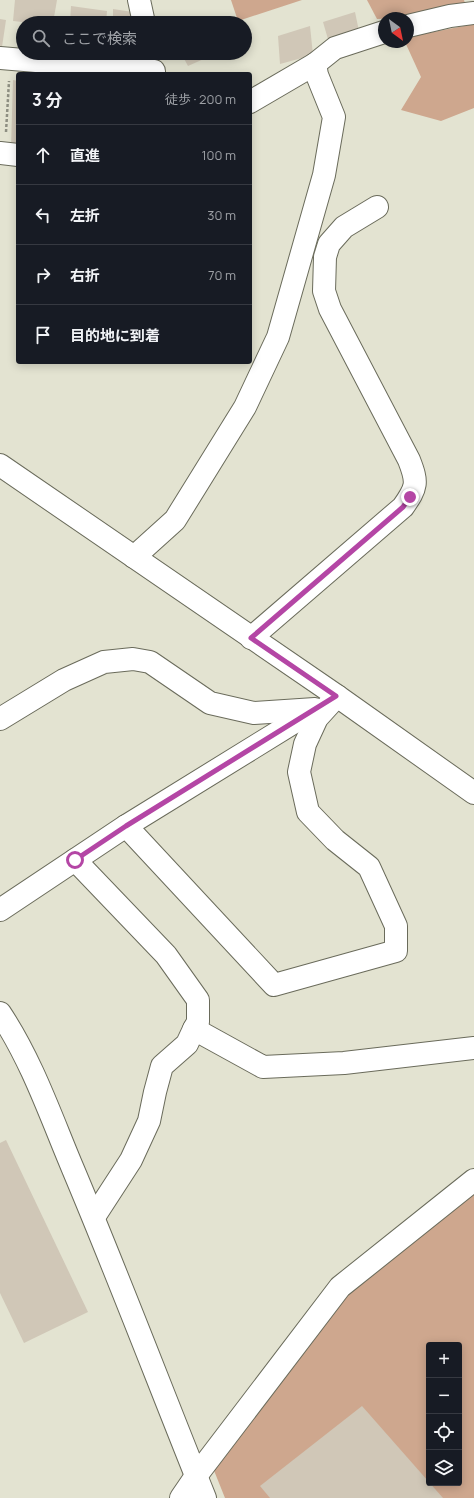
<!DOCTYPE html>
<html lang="ja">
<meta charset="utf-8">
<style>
:root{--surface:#171b24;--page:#20242c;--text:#f1f3f6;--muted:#9ea1a6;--line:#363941}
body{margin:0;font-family:Manrope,"Noto Sans JP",sans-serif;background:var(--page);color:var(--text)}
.controls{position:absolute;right:12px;bottom:12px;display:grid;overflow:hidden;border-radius:4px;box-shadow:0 2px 10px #0003}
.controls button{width:36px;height:36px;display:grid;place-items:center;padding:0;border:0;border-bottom:1px solid var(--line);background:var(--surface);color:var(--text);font:20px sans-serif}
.compass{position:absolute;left:378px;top:12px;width:36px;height:36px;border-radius:50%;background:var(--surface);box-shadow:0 2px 10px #0003;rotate:147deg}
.stop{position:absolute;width:12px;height:12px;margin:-9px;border:3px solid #b446a5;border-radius:50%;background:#fff}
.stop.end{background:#b446a5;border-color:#fff;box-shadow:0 1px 4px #0008}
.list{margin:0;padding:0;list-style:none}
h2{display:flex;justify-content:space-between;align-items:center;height:52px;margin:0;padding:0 16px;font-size:17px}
h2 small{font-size:13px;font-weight:400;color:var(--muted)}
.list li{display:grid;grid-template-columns:26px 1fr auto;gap:12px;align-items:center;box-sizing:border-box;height:60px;padding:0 16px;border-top:1px solid var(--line)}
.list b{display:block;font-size:15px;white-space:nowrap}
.list em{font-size:13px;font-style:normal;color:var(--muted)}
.icon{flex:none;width:22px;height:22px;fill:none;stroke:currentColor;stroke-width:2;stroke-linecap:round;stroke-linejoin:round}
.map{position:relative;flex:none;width:474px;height:1498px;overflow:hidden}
.search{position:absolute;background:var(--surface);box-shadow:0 2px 10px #0003;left:16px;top:16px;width:236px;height:44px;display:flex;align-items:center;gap:10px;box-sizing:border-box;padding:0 14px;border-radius:22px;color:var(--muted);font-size:15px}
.panel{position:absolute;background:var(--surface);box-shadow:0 2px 10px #0003;left:16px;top:72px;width:236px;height:292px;border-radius:4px}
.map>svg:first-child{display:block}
.green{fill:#cea78e;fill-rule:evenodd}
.building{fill:#d0c7b7}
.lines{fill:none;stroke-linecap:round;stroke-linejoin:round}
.minor-casing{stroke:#6a6b5b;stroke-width:24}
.path{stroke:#8e8f82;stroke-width:2.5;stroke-dasharray:3 2;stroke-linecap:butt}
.minor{stroke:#fff;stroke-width:22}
.route{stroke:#b446a5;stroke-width:5}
</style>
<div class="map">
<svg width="474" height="1498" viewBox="0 0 474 1498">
<rect width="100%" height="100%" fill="#e3e3d1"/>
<g class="green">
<polygon points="231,0 302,0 238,21"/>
<polygon points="367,0 464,0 465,3 402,18 377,19"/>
<polygon points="474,24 474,108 441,121 401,110 421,77 405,42 408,42 408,37"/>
<path d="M474,1191V1498H225L213,1468L347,1291ZM429,1345H459V1483H429Z"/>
</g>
<g class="building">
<polygon points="15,0 57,0 53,23 32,23 13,21"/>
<polygon points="71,6 107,11 106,23 70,23"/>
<polygon points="113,9 139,13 140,23 113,23"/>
<polygon points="355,12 360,36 330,46 323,22"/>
<polygon points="0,19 6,20 2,47 0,47"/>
<polygon points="310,26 313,55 280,64 278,36"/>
<polygon points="181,53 217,53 188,66"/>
<polygon points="13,80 18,81 18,148 11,148"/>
<polygon points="6,1140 88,1312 24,1343 0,1293 0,1143"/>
<polygon points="362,1406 443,1498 270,1498 260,1486"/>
</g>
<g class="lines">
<defs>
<g id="minor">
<polyline points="139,0 144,23"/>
<polyline points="408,26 450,16 474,13"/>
<polyline points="0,58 154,71"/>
<polyline points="315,64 335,48 384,32"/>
<polyline points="0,153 18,155"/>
<polyline points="0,465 337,696 474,793"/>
<polyline points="134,557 175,520 245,407 278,337 324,175 334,117 317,75 315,64 250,102"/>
<path d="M251,638L403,507C417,487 418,483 409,460L330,309L324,291L325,257L329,244L344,227L377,207"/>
<polyline points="0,719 64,680 104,662 133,659 150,662 210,703 254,713 315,709"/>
<polyline points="126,826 314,710"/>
<polyline points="75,860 166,955 198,1000 198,1022 194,1029 187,1044 162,1066 155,1092 149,1121 131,1160 94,1217"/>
<polyline points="0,910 126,826 274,985 396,951 396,926 369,867 335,840 308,812 299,772 305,744 317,718 337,696"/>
<path d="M0,1013C32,1061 51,1117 73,1169C119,1278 161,1389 205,1498"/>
<polyline points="194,1029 263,1067 344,1063 474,1048"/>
<polyline points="181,1498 196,1476 340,1287 474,1180"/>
</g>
</defs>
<use href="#minor" class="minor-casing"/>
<polyline class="path" points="6,132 9,81"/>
<use href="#minor" class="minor"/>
</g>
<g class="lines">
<polyline class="route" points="75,860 126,826 336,696 251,638 403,507 410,497"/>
</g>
</svg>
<div class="controls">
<button>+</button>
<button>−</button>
<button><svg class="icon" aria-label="locate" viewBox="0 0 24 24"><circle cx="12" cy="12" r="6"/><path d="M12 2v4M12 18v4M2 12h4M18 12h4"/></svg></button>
<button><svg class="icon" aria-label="layers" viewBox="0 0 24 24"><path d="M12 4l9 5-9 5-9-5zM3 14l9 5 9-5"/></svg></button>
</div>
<svg class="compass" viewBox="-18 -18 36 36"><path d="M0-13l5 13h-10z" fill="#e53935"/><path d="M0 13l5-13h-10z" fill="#9ea1a6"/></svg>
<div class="stop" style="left:75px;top:860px"></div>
<div class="stop end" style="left:410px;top:497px"></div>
<div class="search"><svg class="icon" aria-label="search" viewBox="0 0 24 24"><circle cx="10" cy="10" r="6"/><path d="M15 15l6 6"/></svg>ここで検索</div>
<section class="panel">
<h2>3 分<small>徒歩 · 200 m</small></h2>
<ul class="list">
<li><svg class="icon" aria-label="ahead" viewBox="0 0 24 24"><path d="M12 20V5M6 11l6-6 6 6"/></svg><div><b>直進</b></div><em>100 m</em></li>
<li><svg class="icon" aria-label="left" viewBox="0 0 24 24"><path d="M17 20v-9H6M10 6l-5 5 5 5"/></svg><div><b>左折</b></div><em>30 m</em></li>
<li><svg class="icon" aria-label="right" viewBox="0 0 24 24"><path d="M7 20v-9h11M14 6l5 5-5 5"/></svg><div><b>右折</b></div><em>70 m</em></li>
<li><svg class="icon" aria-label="arrive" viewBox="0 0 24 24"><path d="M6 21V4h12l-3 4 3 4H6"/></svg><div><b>目的地に到着</b></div></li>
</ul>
</section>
</div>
